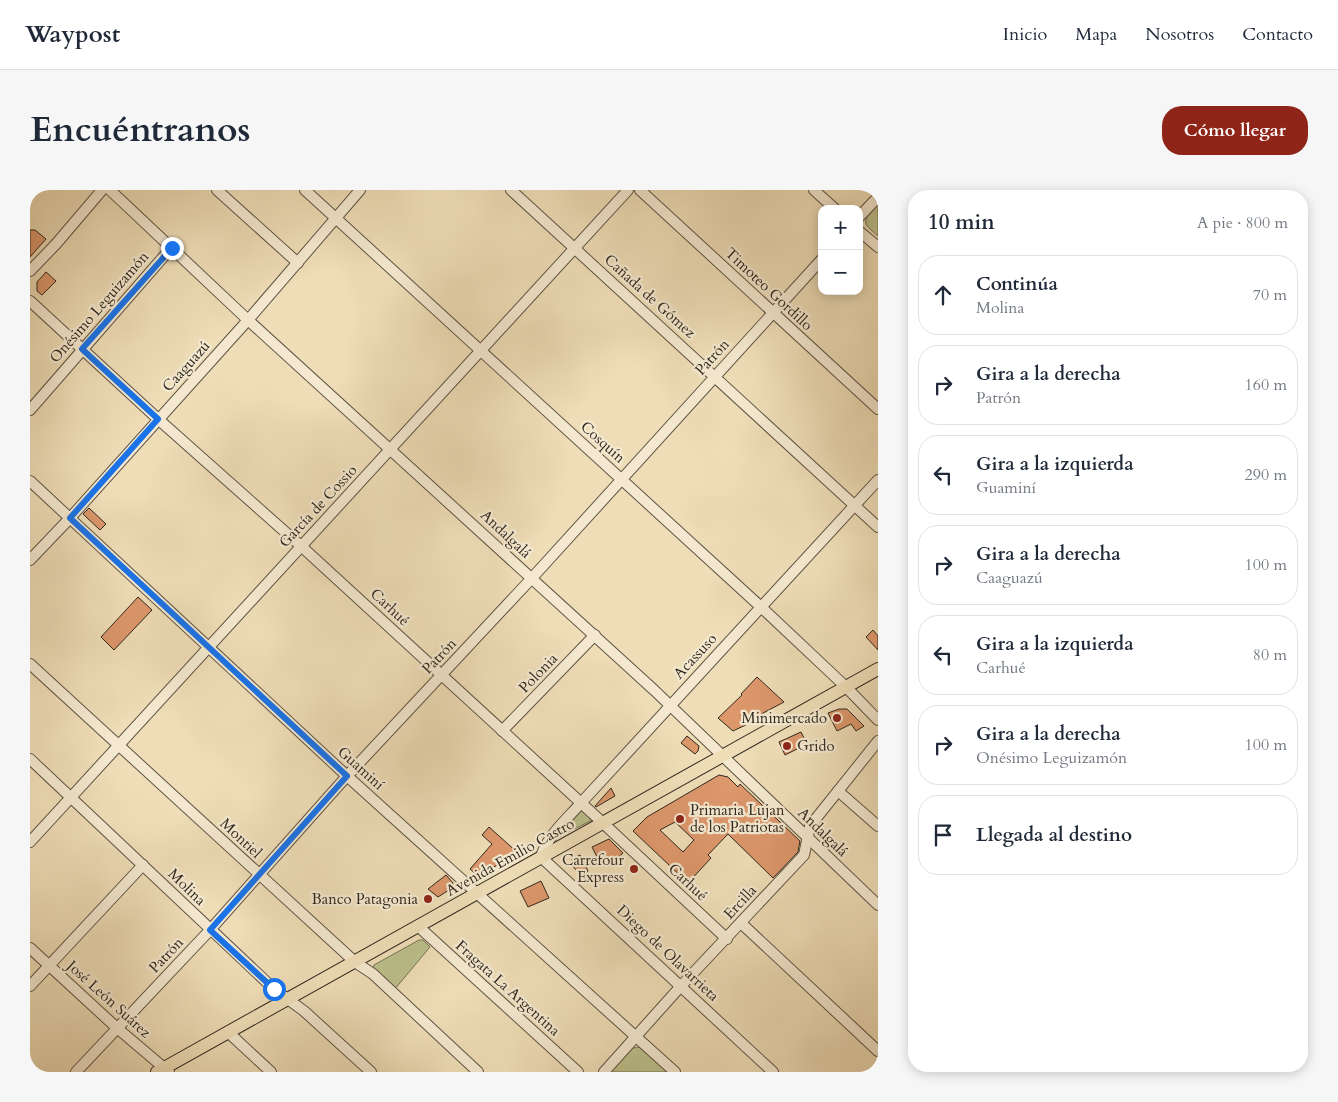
<!DOCTYPE html>
<html lang="es">
<meta charset="utf-8">
<style>
:root{--surface:#fff;--page:#f6f6f7;--text:#1f2937;--muted:#747a83;--line:#e0e1e3;--accent:#8f2418}
body{margin:0;font-family:Cardo,serif;background:var(--page);color:var(--text)}
.controls{position:absolute;right:15px;top:15px;display:grid;overflow:hidden;border-radius:10px;box-shadow:0 2px 12px #0003}
.controls button{width:45px;height:45px;display:grid;place-items:center;padding:0;border:0;border-bottom:1px solid var(--line);background:var(--surface);color:var(--text);font:25px sans-serif}
.stop{position:absolute;width:15px;height:15px;margin:-11px;border:4px solid #1a73e8;border-radius:50%;background:#fff}
.stop.end{background:#1a73e8;border-color:#fff;box-shadow:0 1px 5px #0008}
.list{margin:0;padding:0;list-style:none}
h2{display:flex;justify-content:space-between;align-items:center;height:65px;margin:0;padding:0 20px;font-size:21px}
h2 small{font-size:16px;font-weight:400;color:var(--muted)}
.list li{display:grid;grid-template-columns:32px 1fr auto;gap:15px;align-items:center;box-sizing:border-box;height:80px;margin:0 10px 10px;padding:0 10px;border:1px solid var(--line);border-radius:20px}
.list b{display:block;font-size:19px;white-space:nowrap}
.list p{margin:0;font-size:16px;white-space:nowrap;color:var(--muted)}
.list em{font-size:16px;font-style:normal;color:var(--muted)}
.icon{flex:none;width:28px;height:28px;fill:none;stroke:currentColor;stroke-width:2;stroke-linecap:round;stroke-linejoin:round}
.map{position:relative;flex:none;width:848px;height:882px;overflow:hidden;border-radius:20px}
header{display:flex;align-items:center;gap:30px;box-sizing:border-box;height:70px;padding:0 25px;background:var(--surface);border-bottom:1px solid var(--line)}
header strong{font-size:24px}
nav{display:flex;gap:28px;margin-inline-start:auto;font-size:18px}
.intro{display:flex;align-items:center;justify-content:space-between;box-sizing:border-box;height:120px;padding:0 30px}
h1{margin:0;font-size:35px}
.button{padding:12px 22px;border-radius:20px;background:var(--accent);color:#fff;font-size:18px;font-weight:700}
main{display:flex;gap:30px;padding:0 30px}
aside{flex:1;background:var(--surface);border-radius:20px;box-shadow:0 2px 12px #0003}
.map>svg:first-child{display:block}
.green{fill:#bcc08c;stroke:#767455}
.building{fill:#dc976b;stroke:#2f271e;fill-rule:evenodd}
.lines{fill:none;stroke-linecap:round;stroke-linejoin:round}
.minor-casing{stroke:#5f5444;stroke-width:12}
.major-casing{stroke:#2f271e;stroke-width:14}
.minor{stroke:#f4e9d0;stroke-width:10}
.major{stroke:#eeddb7;stroke-width:12}
.route{stroke:#1a73e8;stroke-width:6}
.poi-dot{fill:#8f2418;stroke:#f4e9d0;stroke-width:2}
.labels{text-anchor:middle;stroke-width:4.5;stroke-linejoin:round;paint-order:stroke}
.street-label{font-size:15px;fill:#2f271e;stroke:#f4e9d0}
.poi-label{font-size:15px;fill:#2f271e;stroke:#f4e9d0;text-anchor:end}
</style>
<header>
<strong>Waypost</strong>
<nav><a>Inicio</a><a>Mapa</a><a>Nosotros</a><a>Contacto</a></nav>
</header>
<div class="intro"><h1>Encuéntranos</h1><a class="button">Cómo llegar</a></div>
<main>
<div class="map">
<svg width="848" height="882" viewBox="0 0 848 882">
<rect width="100%" height="100%" fill="#eeddb7"/>
<filter id="stains"><feTurbulence type="fractalNoise" baseFrequency=".004" numOctaves="4"/><feColorMatrix values="0 0 0 0 .2 0 0 0 0 .09 0 0 0 0 .02 0 0 0 .5 -.17"/></filter>
<radialGradient id="worn" r=".72"><stop offset=".6" stop-color="#630" stop-opacity="0"/><stop offset="1" stop-color="#630" stop-opacity=".3"/></radialGradient>
<g class="green">
<path d="M848,15V46C830,31 833,31 848,15Z"/>
<polygon points="551,620 562,630 527,648"/>
<polygon points="389,750 393,750 400,757 364,800 343,780 344,775"/>
<polygon points="613,857 640,882 580,882 603,858"/>
</g>
<g class="building">
<polygon points="0,40 5,40 16,49 0,67"/>
<polygon points="16,82 26,91 12,105 7,101 7,92"/>
<polygon points="59,318 76,334 70,340 53,324"/>
<polygon points="108,407 122,420 84,460 71,447"/>
<polygon points="843,440 848,446 848,460 836,447"/>
<polygon points="727,487 754,512 720,530 722,532 703,541 688,528 712,505 711,504"/>
<polygon points="809,519 817,519 834,536 826,541 821,534 807,541 798,523"/>
<polygon points="771,542 777,554 755,565 749,552"/>
<polygon points="657,546 669,556 668,561 665,564 651,553"/>
<path d="M689,585L698,587L708,597L710,594L770,651L768,662L743,688L698,644L678,665L681,668L658,693L603,641L617,627ZM645,632L664,650L653,662L630,640Z"/>
<polygon points="581,598 585,606 566,617 565,616"/>
<polygon points="459,637 488,663 450,685 447,685 440,679 462,654 452,645"/>
<polygon points="579,649 593,663 581,674 578,667 569,671 562,657"/>
<polygon points="550,665 558,681 552,688 542,675 542,669"/>
<polygon points="416,685 423,693 422,698 408,707 398,699"/>
<polygon points="511,691 519,708 498,717 490,701"/>
</g>
<g class="lines">
<defs>
<g id="minor">
<polyline points="80,0 218,130 624,500 848,715"/>
<polyline points="187,0 268,73"/>
<polyline points="275,0 731,417 816,497 848,530"/>
<polyline points="481,0 848,337"/>
<polyline points="610,0 848,219"/>
<polyline points="784,0 805,19"/>
<polyline points="829,27 848,7"/>
<polyline points="829,41 848,57"/>
<polyline points="0,81 26,54 72,0"/>
<polyline points="0,111 128,229 271,356 573,633 697,749"/>
<polyline points="0,220 142,57"/>
<polyline points="0,291 317,586 645,882"/>
<polyline points="0,370 40,328 218,130 330,0"/>
<polyline points="0,474 325,772 343,784 448,882"/>
<polyline points="472,541 565,445"/>
<polyline points="0,569 244,799 274,821 341,882"/>
<polyline points="808,601 848,636"/>
<polyline points="0,652 598,0"/>
<polyline points="711,733 848,861"/>
<polyline points="389,737 548,882"/>
<polyline points="0,758 87,838 139,882"/>
<polyline points="0,796 113,675"/>
<polyline points="199,843 241,882"/>
<polyline points="46,882 180,740 317,586 502,388 792,69"/>
<polyline points="574,882 651,796 774,665 780,636 848,551"/>
<path d="M743,882L511,667C517,646 537,629 551,613L848,290"/>
</g>
<polyline id="major" points="127,882 848,479"/>
</defs>
<use href="#minor" class="minor-casing"/>
<use href="#major" class="major-casing"/>
<use href="#minor" class="minor"/>
<use href="#major" class="major"/>
</g>
<g class="lines">
<polyline class="route" points="142,58 52,159 128,229 40,328 317,586 180,740 244,799"/>
</g>
<g class="poi-dot">
<circle cx="807" cy="528" r="5"/>
<circle cx="757" cy="556" r="5"/>
<circle cx="650" cy="629" r="5"/>
<circle cx="604" cy="679" r="5"/>
<circle cx="398" cy="709" r="5"/>
</g>
<g class="labels">
<g class="street-label">
<text transform="translate(739 99) rotate(43)" y="5">Timoteo Gordillo</text>
<text transform="translate(620 106) rotate(42)" y="5">Cañada de Gómez</text>
<text transform="translate(69 117) rotate(-49)" y="5">Onésimo Leguizamón</text>
<text transform="translate(682 167) rotate(-48)" y="5">Patrón</text>
<text transform="translate(156 176) rotate(-48)" y="5">Caaguazú</text>
<text transform="translate(573 252) rotate(42)" y="5">Cosquín</text>
<text transform="translate(288 316) rotate(-47)" y="5">García de Cossio</text>
<text transform="translate(476 344) rotate(43)" y="5">Andalgalá</text>
<text transform="translate(360 417) rotate(43)" y="5">Carhué</text>
<text transform="translate(409 466) rotate(-47)" y="5">Patrón</text>
<text transform="translate(665 466) rotate(-47)" y="5">Acassuso</text>
<text transform="translate(508 483) rotate(-46)" y="5">Polonia</text>
<text transform="translate(331 578) rotate(42)" y="5">Guaminí</text>
<text transform="translate(793 642) rotate(44)" y="5">Andalgalá</text>
<text transform="translate(211 648) rotate(43)" y="5">Montiel</text>
<text transform="translate(480 667) rotate(-29)" y="5">Avenida Emilio Castro</text>
<text transform="translate(658 692) rotate(43)" y="5">Carhué</text>
<text transform="translate(157 697) rotate(44)" y="5">Molina</text>
<text transform="translate(710 712) rotate(-47)" y="5">Ercilla</text>
<text transform="translate(638 763) rotate(43)" y="5">Diego de Olavarrieta</text>
<text transform="translate(136 765) rotate(-47)" y="5">Patrón</text>
<text transform="translate(478 798) rotate(42)" y="5">Fragata La Argentina</text>
<text transform="translate(79 809) rotate(42)" y="5">José León Suárez</text>
</g>
<g class="poi-label">
<text x="797" y="533">Minimercado</text>
<text x="767" y="561" text-anchor="start">Grido</text>
<text x="660" y="625" text-anchor="start">Primaria Lujan<tspan x="660" dy="17">de los Patriotas</tspan></text>
<text x="594" y="675">Carrefour<tspan x="594" dy="17">Express</tspan></text>
<text x="388" y="714">Banco Patagonia</text>
</g>
</g>
<rect width="100%" height="100%" filter="url(#stains)"/>
<rect width="100%" height="100%" fill="url(#worn)"/>
</svg>
<div class="controls">
<button>+</button>
<button>−</button>
</div>
<div class="stop" style="left:244px;top:799px"></div>
<div class="stop end" style="left:142px;top:58px"></div>
</div>
<aside>
<h2>10 min<small>A pie · 800 m</small></h2>
<ul class="list">
<li><svg class="icon" aria-label="ahead" viewBox="0 0 24 24"><path d="M12 20V5M6 11l6-6 6 6"/></svg><div><b>Continúa</b><p>Molina</p></div><em>70 m</em></li>
<li><svg class="icon" aria-label="right" viewBox="0 0 24 24"><path d="M7 20v-9h11M14 6l5 5-5 5"/></svg><div><b>Gira a la derecha</b><p>Patrón</p></div><em>160 m</em></li>
<li><svg class="icon" aria-label="left" viewBox="0 0 24 24"><path d="M17 20v-9H6M10 6l-5 5 5 5"/></svg><div><b>Gira a la izquierda</b><p>Guaminí</p></div><em>290 m</em></li>
<li><svg class="icon" aria-label="right" viewBox="0 0 24 24"><path d="M7 20v-9h11M14 6l5 5-5 5"/></svg><div><b>Gira a la derecha</b><p>Caaguazú</p></div><em>100 m</em></li>
<li><svg class="icon" aria-label="left" viewBox="0 0 24 24"><path d="M17 20v-9H6M10 6l-5 5 5 5"/></svg><div><b>Gira a la izquierda</b><p>Carhué</p></div><em>80 m</em></li>
<li><svg class="icon" aria-label="right" viewBox="0 0 24 24"><path d="M7 20v-9h11M14 6l5 5-5 5"/></svg><div><b>Gira a la derecha</b><p>Onésimo Leguizamón</p></div><em>100 m</em></li>
<li><svg class="icon" aria-label="arrive" viewBox="0 0 24 24"><path d="M6 21V4h12l-3 4 3 4H6"/></svg><div><b>Llegada al destino</b></div></li>
</ul>
</aside>
</main>
